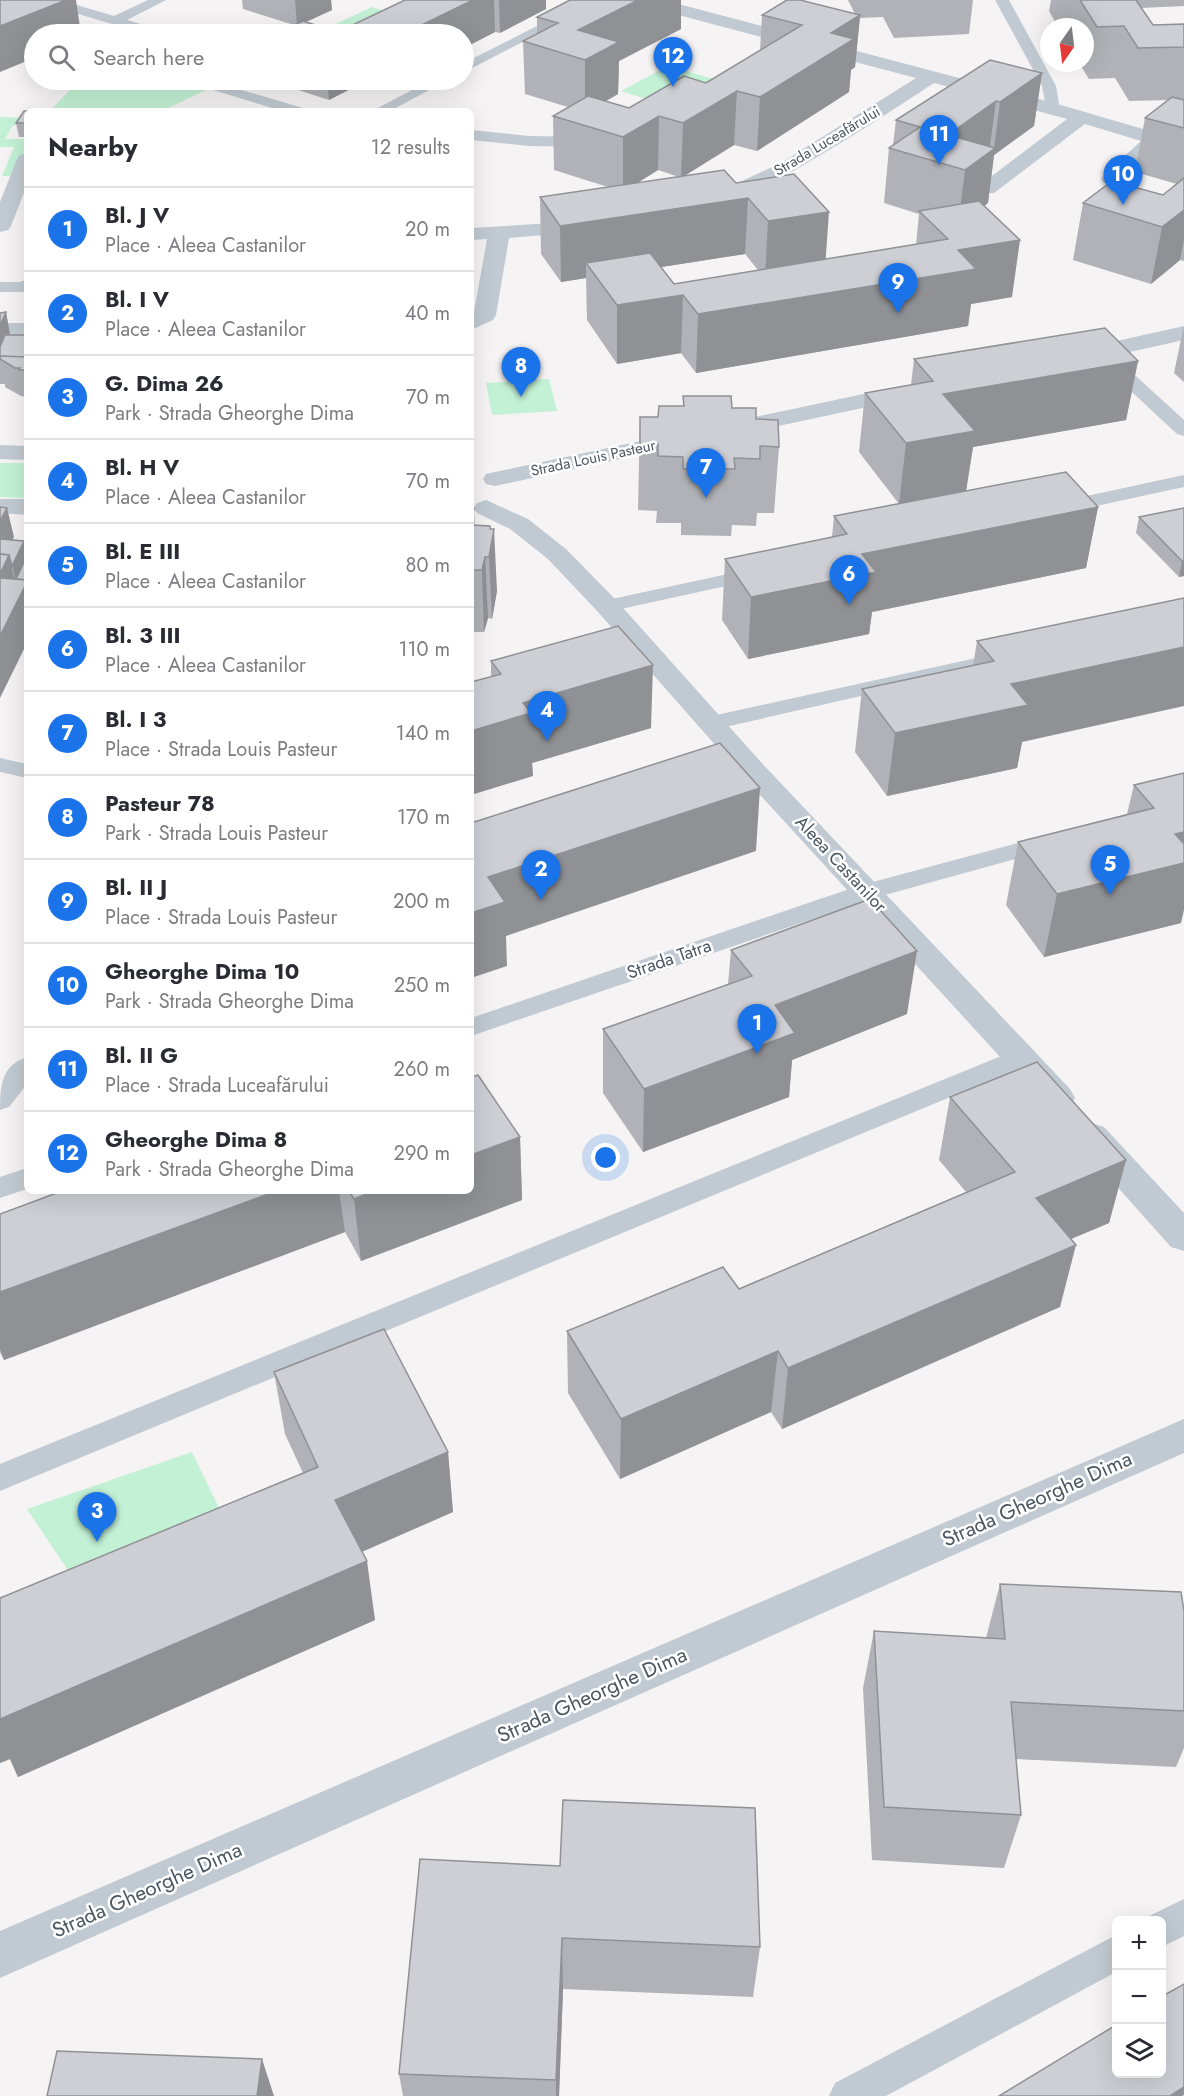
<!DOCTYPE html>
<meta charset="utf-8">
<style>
:root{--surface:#fff;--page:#f7f7f7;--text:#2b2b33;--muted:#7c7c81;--line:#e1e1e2;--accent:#1a73e8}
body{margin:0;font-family:Jost,sans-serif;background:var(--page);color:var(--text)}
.controls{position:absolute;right:18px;bottom:18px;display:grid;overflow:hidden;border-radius:9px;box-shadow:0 6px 24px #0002}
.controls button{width:54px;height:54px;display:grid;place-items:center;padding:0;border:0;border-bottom:2px solid var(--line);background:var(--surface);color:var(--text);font:30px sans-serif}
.compass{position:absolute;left:1040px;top:18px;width:54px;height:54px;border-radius:50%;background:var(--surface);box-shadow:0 6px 24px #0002;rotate:194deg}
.you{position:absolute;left:606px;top:1158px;width:21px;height:21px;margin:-15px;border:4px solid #fff;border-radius:50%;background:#1a73e8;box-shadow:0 0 0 9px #1a73e833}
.badge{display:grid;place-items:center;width:39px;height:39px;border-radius:50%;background:var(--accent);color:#fff;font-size:20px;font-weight:700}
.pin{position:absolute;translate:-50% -50px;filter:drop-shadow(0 2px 3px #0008)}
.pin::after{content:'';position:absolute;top:32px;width:21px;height:18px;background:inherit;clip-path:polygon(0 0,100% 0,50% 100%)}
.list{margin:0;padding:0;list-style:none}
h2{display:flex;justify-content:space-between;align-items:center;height:78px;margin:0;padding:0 24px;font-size:26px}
h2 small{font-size:20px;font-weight:400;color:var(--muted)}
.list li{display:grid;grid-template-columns:39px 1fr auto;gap:18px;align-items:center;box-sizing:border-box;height:84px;padding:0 24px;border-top:2px solid var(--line)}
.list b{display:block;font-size:22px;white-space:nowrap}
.list p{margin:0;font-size:20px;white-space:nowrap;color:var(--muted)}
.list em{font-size:20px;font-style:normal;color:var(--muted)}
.icon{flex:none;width:33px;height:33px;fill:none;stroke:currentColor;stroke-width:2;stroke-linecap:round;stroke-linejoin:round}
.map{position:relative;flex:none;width:1184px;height:2096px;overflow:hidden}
.search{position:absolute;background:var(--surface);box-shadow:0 6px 24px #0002;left:24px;top:24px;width:450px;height:66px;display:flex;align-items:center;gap:15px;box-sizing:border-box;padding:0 21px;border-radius:33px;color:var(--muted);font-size:22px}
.panel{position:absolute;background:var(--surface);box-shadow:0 6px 24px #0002;left:24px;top:108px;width:450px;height:1086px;border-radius:9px}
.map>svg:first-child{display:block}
.green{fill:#c3f1d5}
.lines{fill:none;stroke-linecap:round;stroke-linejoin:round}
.lane{fill:#c1cad2;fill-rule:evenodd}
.street{fill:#c1cad2;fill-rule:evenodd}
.wall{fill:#b0b2b7;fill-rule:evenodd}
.shaded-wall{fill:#909195}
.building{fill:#cdcfd5;stroke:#909195;stroke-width:1.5}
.labels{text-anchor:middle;stroke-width:5;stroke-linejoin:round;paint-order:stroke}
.far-street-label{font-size:15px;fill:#4a5661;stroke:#fff}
.street-label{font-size:18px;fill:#4a5661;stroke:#fff}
.near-street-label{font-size:21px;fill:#4a5661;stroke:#fff}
</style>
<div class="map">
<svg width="1184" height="2096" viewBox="0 0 1184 2096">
<rect width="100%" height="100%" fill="#f5f3f3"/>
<g class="green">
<polygon points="372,7 394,14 344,34 325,29"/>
<polygon points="668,66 724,82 677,109 621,91"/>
<polygon points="79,80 227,80 162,111 50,111"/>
<polygon points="0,117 27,118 27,121 12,126 5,139 27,139 27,153 18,176 2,176 14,147 0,147"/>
<polygon points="549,379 557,411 492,415 486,383"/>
<polygon points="0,463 27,463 27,498 0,497"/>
<polygon points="192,1452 221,1512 69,1572 27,1509"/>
</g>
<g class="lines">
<g class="lane">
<polygon points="39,0 60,0 114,16 148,0 166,0 127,20 164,31 166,34 146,34 41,3"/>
<polygon points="588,0 605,0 464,72 464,63"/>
<polygon points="995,0 1009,0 1056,86 1059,104 1047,111 1040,107 1045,102 1042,86"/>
<polygon points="431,80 448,80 390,111 372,111"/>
<polygon points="218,83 303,108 305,111 282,111 213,90 211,87"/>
<polygon points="471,130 529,136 587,137 595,142 587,147 529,146 471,140"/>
<polygon points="27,279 27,292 0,292 0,282 20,282"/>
<polygon points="1109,356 1115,357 1184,420 1184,436 1177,434 1103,365 1100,361 1103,357"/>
<polygon points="1184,475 1184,487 1059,514 1052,512 1049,508 1052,504 1059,502"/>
<polygon points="756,568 763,570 766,574 763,578 607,612 600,610 597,606 600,602 607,600"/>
<polygon points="1008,651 1015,653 1019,657 1015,661 712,730 704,728 701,723 704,718 712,716"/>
<polygon points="0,758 27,764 27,778 0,772"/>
<polygon points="1051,834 1059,837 1063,842 1059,847 874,898 471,1036 471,1018 858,886"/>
<polygon points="1021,1048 1030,1050 1034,1057 1030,1064 0,1491 0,1464"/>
<path d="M27,1057V1084L9,1107L0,1110C0,1087 1,1065 27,1057Z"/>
<polygon points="27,1168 27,1189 0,1198 0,1177"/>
<polygon points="1184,1899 1184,1936 1162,1947 1162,1920 1148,1920 1149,1916"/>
<polygon points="1116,1935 1116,1972 886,2096 829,2096 835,2083"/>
</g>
<g class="street">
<path d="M634,0H663L1054,103L1184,141V153L1158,146L1118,183H1104L1101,179L1104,175L1141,141L1085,124L994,193H980L977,189L980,185L1067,119L934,83C900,105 745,210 714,202L711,198L714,194L781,163L916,78L637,4Z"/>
<polygon points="27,153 27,185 11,226 8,230 0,232 0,202 17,159 20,155"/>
<polygon points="586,221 593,223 596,227 593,231 509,238 496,315 493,320 471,330 471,314 474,312 487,239 471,240 471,228"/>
<rect x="0" y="323" width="27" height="14"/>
<polygon points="1184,326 1184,340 1080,363 1072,361 1069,356 1072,351"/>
<polygon points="906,385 914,387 918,392 914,397 731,436 723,434 719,429 723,424 731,422"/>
<polygon points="683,432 691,434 695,439 691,444 495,486 486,484 483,479 486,474 495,472"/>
<polygon points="0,445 27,446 27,460 0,459"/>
<polygon points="0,499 27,499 27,515 0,513"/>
<polygon points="486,500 528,519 566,549 616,600 759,760 1070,1089 1075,1098 1070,1107 1058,1110 1046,1107 739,772 598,612 548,559 510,529 477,513 473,508 477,503"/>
<polygon points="1092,1123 1104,1127 1184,1213 1184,1251 1171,1247 1080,1145 1075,1136 1080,1127"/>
<polygon points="1184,1419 1184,1453 0,1978 0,1931"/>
</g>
</g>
<g class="wall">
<polygon points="242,0 331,0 332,10 306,22 338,32 405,0 546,0 546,9 500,33 495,32 464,48 464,34 274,34 294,25 243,9"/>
<path d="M570,0H681V29L619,61L618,94L606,101L629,108L706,83L760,51L762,15L855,14L848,0H973L969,34L894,38L883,17L860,18L855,67L851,70L849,92L757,151L734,145L684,176L736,183L825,259L916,245L919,214L884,203L889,148L893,145L896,120L1042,73L1034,126L994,155L988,203L984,206L1012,297L971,304L968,326L696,373L681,353L617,364L587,320L586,278L561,282L541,254L540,197L608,187L554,170L553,116L568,107L525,94L523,41L537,34V17ZM658,170L679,177L637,183ZM745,254L758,270L674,284L661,267Z"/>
<polygon points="1051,0 1184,0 1184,6 1141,8 1153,25 1184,24 1184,99 1180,99 1184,100 1184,261 1180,260 1151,284 1073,260 1083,203 1163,195 1177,184 1135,172 1145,118 1169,100 1129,101 1115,78 1089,79 1079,63 1085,63 1085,27 1058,27 1049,11"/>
<polygon points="270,80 401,80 385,87 366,81 329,100 270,81"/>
<polygon points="27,111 27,137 19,137 16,123"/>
<polygon points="6,312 10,335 27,335 27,398 25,398 25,397 21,396 5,387 5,384 0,384 0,313"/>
<polygon points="1184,325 1184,382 1174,373"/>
<polygon points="914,359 1138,361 1126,420 973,447 966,491 1098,507 1086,568 872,612 869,634 748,659 722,620 725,559 832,537 834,516 899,504 859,452 865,393 911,385"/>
<polygon points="683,396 732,408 756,419 779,447 774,513 757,513 756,526 732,525 731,536 681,535 681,523 656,523 657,511 638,510 640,417 658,417 683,406"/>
<polygon points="1184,508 1184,576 1179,577 1136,533 1139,517"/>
<polygon points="471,509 474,525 490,529 497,591 492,619 488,618 484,632 471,632"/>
<polygon points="1184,598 1022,742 1017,768 887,796 855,752 862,689 973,666 977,641"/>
<polygon points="491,661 651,728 532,763 533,776 491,677"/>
<polygon points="1184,773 1181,923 1044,957 1006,905 1018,842 1127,814 1134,785"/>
<polygon points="731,950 907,1014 792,1060 789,1097 643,1152 603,1093 603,1029 728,984"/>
<polygon points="950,1097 1126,1160 1109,1223 1071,1239 1060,1307 782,1429 771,1412 620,1479 568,1393 567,1331 739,1289 966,1192 939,1160"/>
<polygon points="520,1137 522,1200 361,1261 345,1232 4,1360 0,1352 0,1214 62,1191 471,1191"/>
<polygon points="274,1372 448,1452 453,1512 362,1552 375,1620 18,1777 10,1759 0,1763 0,1598 303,1473 285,1434"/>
<polygon points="1000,1584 1184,1611 1184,1748 1176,1767 1016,1759 1021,1815 1004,1868 872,1860 863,1688 874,1631 986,1638"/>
<polygon points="420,1859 760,1947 753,1997 563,1989 559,2096 403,2096 399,2074"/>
</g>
<g class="shaded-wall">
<polygon points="66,0 76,0 81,34 34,34 34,58 0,72 0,26"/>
<polygon points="295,0 331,0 332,10 297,26"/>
<polygon points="473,0 494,0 495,32 464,48 464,34 403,34"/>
<polygon points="499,0 546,0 546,9 500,33"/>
<polygon points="638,0 681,0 681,29 619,61 618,94 585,113 585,60 578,30"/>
<polygon points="860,15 855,67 851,70 849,92 757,151 760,97 831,33"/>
<polygon points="1042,73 1034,126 994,155 988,203 958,225 965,170 948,135 996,101 989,153 994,149 1000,102"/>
<polygon points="327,80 365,80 366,81 329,100"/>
<polygon points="385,80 401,80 385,87"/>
<polygon points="737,91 734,145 681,178 683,123"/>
<polygon points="659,116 658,170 623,192 623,137"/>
<polygon points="748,198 745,254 597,277 586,263 586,278 561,282 560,226"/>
<polygon points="1184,210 1184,240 1180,260 1151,284 1162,227"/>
<polygon points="829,212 825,268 765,278 768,221"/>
<polygon points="1020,240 1012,297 971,304 968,326 696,373 698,314 958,250"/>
<polygon points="683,295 681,353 617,364 617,305"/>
<polygon points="6,312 11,341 0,359 0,326"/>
<polygon points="1138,361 1126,420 973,447 966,491 899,504 906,443 943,394"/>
<polygon points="1098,507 1086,568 872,612 869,634 748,659 751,597 862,554"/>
<polygon points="7,508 14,537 0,562 0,521"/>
<polygon points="474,509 476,570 471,555 471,519"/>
<polygon points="490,526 491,549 494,529 497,591 492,619 489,557"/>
<polygon points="24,541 27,553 27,579 19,596 12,566"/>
<polygon points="9,555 19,596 0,587 0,574"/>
<polygon points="485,557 488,618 484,632 482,570"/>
<polygon points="1182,561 1184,561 1184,576 1179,577"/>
<polygon points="27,582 27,643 0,698 0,636"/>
<polygon points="1184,647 1184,706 1022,742 1017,768 887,796 895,733 1011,684"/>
<polygon points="653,665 651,728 532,763 533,776 471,795 471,731 523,703"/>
<polygon points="760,788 756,851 506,936 507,966 471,978 471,913 488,877"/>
<polygon points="1184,832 1184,910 1181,923 1044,957 1057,894 1175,834"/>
<polygon points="917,951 907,1014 792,1060 789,1097 643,1152 644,1089 775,1005"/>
<polygon points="520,1137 522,1200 361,1261 354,1199 374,1191 471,1191 471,1155"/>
<polygon points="1126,1160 1109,1223 1021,1260 1036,1198"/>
<polygon points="277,1191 339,1191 345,1232 4,1360 0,1349 0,1292"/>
<polygon points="1076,1245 1060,1307 782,1429 788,1368"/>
<polygon points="778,1351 771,1412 620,1479 621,1419"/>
<polygon points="448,1452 453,1512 345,1559 335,1500"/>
<polygon points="367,1561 375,1620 18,1777 10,1759 0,1763 0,1719"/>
<polygon points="562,1938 563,1989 559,2096 556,2096 556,2080"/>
<polygon points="262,2059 274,2096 257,2096"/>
<polygon points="1184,2087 1184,2095 1182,2096 1170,2096"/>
</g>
<g class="building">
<polygon points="0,0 66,0 0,26"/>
<polygon points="405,0 473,0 403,34 274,34 303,21 338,32"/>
<polygon points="570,0 638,0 578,30 619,42 585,60 523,41 558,23 537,17"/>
<polygon points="787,0 800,0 860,15 831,33 854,39 760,97 737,91 683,123 659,116 623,137 553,116 588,96 629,108 684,76 706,83 802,25 762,15"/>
<polygon points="1080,0 1136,0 1153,25 1184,24 1184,47 1138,48 1124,26 1097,27"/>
<polygon points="990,60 1042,73 1000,102 996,101 948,135 995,148 965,170 889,148 920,127 896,120"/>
<polygon points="1172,97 1184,100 1184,128 1145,118"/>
<polygon points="24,111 37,111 27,111 27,123 16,123"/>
<polygon points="724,170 736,183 794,174 829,212 768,221 748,198 560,226 540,197"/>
<polygon points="1184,178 1184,210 1162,227 1083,203 1112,181 1163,195"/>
<polygon points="979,201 1020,240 958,250 976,269 698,314 683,295 617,305 586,263 650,253 674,284 948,239 919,211"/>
<polygon points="6,312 0,326 0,313"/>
<polygon points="1105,328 1138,361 943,394 975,431 906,443 865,393 933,381 914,359"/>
<polygon points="5,335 27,335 27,357 0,357 0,347"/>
<polygon points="0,356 27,357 27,370 19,370 20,368 15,368 0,359"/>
<polygon points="683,396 731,396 732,408 756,408 756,419 778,420 779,447 760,446 760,459 734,458 735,469 683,469 683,457 658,456 658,444 640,444 640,417 658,417 659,406 684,406"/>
<polygon points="1066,472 1098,507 862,554 876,572 751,597 725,559 847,534 834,516"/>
<polygon points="0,507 7,508 0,521"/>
<polygon points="1184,508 1184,561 1182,561 1139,517"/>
<polygon points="471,509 474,509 471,519"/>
<polygon points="471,525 490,526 490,529 494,529 489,557 485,557 482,570 471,570"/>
<polygon points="0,539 24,541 12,566 9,555 0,554"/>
<polygon points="0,554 9,555 0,574"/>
<polygon points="27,556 27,580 16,579"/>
<polygon points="0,578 27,580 27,582 0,636"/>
<polygon points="1184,598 1184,647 1011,684 1028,705 895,733 862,689 994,661 977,641"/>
<polygon points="618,626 653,665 523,703 531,713 471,731 471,682 501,674 491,661"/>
<polygon points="720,743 760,788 488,877 505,902 471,913 471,823"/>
<polygon points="1184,773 1184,832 1175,834 1184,844 1184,863 1057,894 1018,842 1154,808 1134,785"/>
<polygon points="870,899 917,951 775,1005 795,1033 644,1089 603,1029 752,976 731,950"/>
<polygon points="1037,1062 1126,1160 1036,1198 1076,1245 788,1368 778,1351 621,1419 567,1331 723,1267 739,1289 1015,1172 950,1097"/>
<polygon points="478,1075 520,1137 471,1155 471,1077"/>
<polygon points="62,1191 277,1191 0,1292 0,1214"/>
<polygon points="349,1191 374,1191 354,1199"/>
<polygon points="384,1329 448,1452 335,1500 367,1561 0,1719 0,1598 318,1467 274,1372"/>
<polygon points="1000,1584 1181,1592 1184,1611 1184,1711 1011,1702 1021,1815 884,1807 874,1631 1005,1639"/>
<polygon points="563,1800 755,1808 760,1947 562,1938 556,2080 399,2074 420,1859 560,1866"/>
<polygon points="1184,1984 1184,2087 1170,2096 999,2096 1116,2025 1116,2073 1161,2073 1161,1997"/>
<polygon points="57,2051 262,2059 257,2096 47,2096"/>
</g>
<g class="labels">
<g class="far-street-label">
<text transform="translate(827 141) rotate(-31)" y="5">Strada Luceafărului</text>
<text transform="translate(593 458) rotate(-12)" y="5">Strada Louis Pasteur</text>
</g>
<g class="street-label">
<text transform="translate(841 864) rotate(47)" y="6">Aleea Castanilor</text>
<text transform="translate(669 959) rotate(-19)" y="6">Strada Tatra</text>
</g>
<g class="near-street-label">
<text transform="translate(1037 1499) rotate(-24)" y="7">Strada Gheorghe Dima</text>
<text transform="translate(592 1695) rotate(-24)" y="7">Strada Gheorghe Dima</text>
<text transform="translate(147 1890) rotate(-24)" y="7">Strada Gheorghe Dima</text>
</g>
</g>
</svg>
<div class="controls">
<button>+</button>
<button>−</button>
<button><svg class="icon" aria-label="layers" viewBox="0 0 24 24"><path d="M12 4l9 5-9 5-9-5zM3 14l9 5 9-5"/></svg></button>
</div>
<svg class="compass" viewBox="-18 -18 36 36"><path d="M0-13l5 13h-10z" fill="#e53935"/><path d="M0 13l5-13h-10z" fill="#7c7c81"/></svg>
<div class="you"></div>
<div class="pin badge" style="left:757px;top:1054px">1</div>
<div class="pin badge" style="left:541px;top:900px">2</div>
<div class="pin badge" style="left:97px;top:1542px">3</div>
<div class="pin badge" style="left:547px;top:741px">4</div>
<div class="pin badge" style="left:1110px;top:895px">5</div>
<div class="pin badge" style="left:849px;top:605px">6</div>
<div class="pin badge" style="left:706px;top:498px">7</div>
<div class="pin badge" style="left:521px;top:397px">8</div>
<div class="pin badge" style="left:898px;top:313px">9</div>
<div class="pin badge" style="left:1123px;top:205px">10</div>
<div class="pin badge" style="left:939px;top:165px">11</div>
<div class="pin badge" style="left:673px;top:87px">12</div>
<div class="search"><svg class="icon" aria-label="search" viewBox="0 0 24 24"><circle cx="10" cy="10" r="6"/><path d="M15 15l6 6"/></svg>Search here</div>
<section class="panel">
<h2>Nearby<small>12 results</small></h2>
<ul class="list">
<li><span class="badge">1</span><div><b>Bl. J V</b><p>Place · Aleea Castanilor</p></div><em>20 m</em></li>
<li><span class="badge">2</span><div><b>Bl. I V</b><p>Place · Aleea Castanilor</p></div><em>40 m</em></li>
<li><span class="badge">3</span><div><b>G. Dima 26</b><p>Park · Strada Gheorghe Dima</p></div><em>70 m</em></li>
<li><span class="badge">4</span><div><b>Bl. H V</b><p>Place · Aleea Castanilor</p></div><em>70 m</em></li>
<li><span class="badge">5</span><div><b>Bl. E III</b><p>Place · Aleea Castanilor</p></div><em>80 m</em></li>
<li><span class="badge">6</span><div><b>Bl. 3 III</b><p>Place · Aleea Castanilor</p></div><em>110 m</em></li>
<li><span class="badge">7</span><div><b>Bl. I 3</b><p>Place · Strada Louis Pasteur</p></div><em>140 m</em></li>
<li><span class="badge">8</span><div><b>Pasteur 78</b><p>Park · Strada Louis Pasteur</p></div><em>170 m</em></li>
<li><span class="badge">9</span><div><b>Bl. II J</b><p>Place · Strada Louis Pasteur</p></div><em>200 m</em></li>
<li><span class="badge">10</span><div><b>Gheorghe Dima 10</b><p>Park · Strada Gheorghe Dima</p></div><em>250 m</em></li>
<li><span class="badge">11</span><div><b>Bl. II G</b><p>Place · Strada Luceafărului</p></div><em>260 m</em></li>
<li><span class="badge">12</span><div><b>Gheorghe Dima 8</b><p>Park · Strada Gheorghe Dima</p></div><em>290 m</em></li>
</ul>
</section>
</div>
